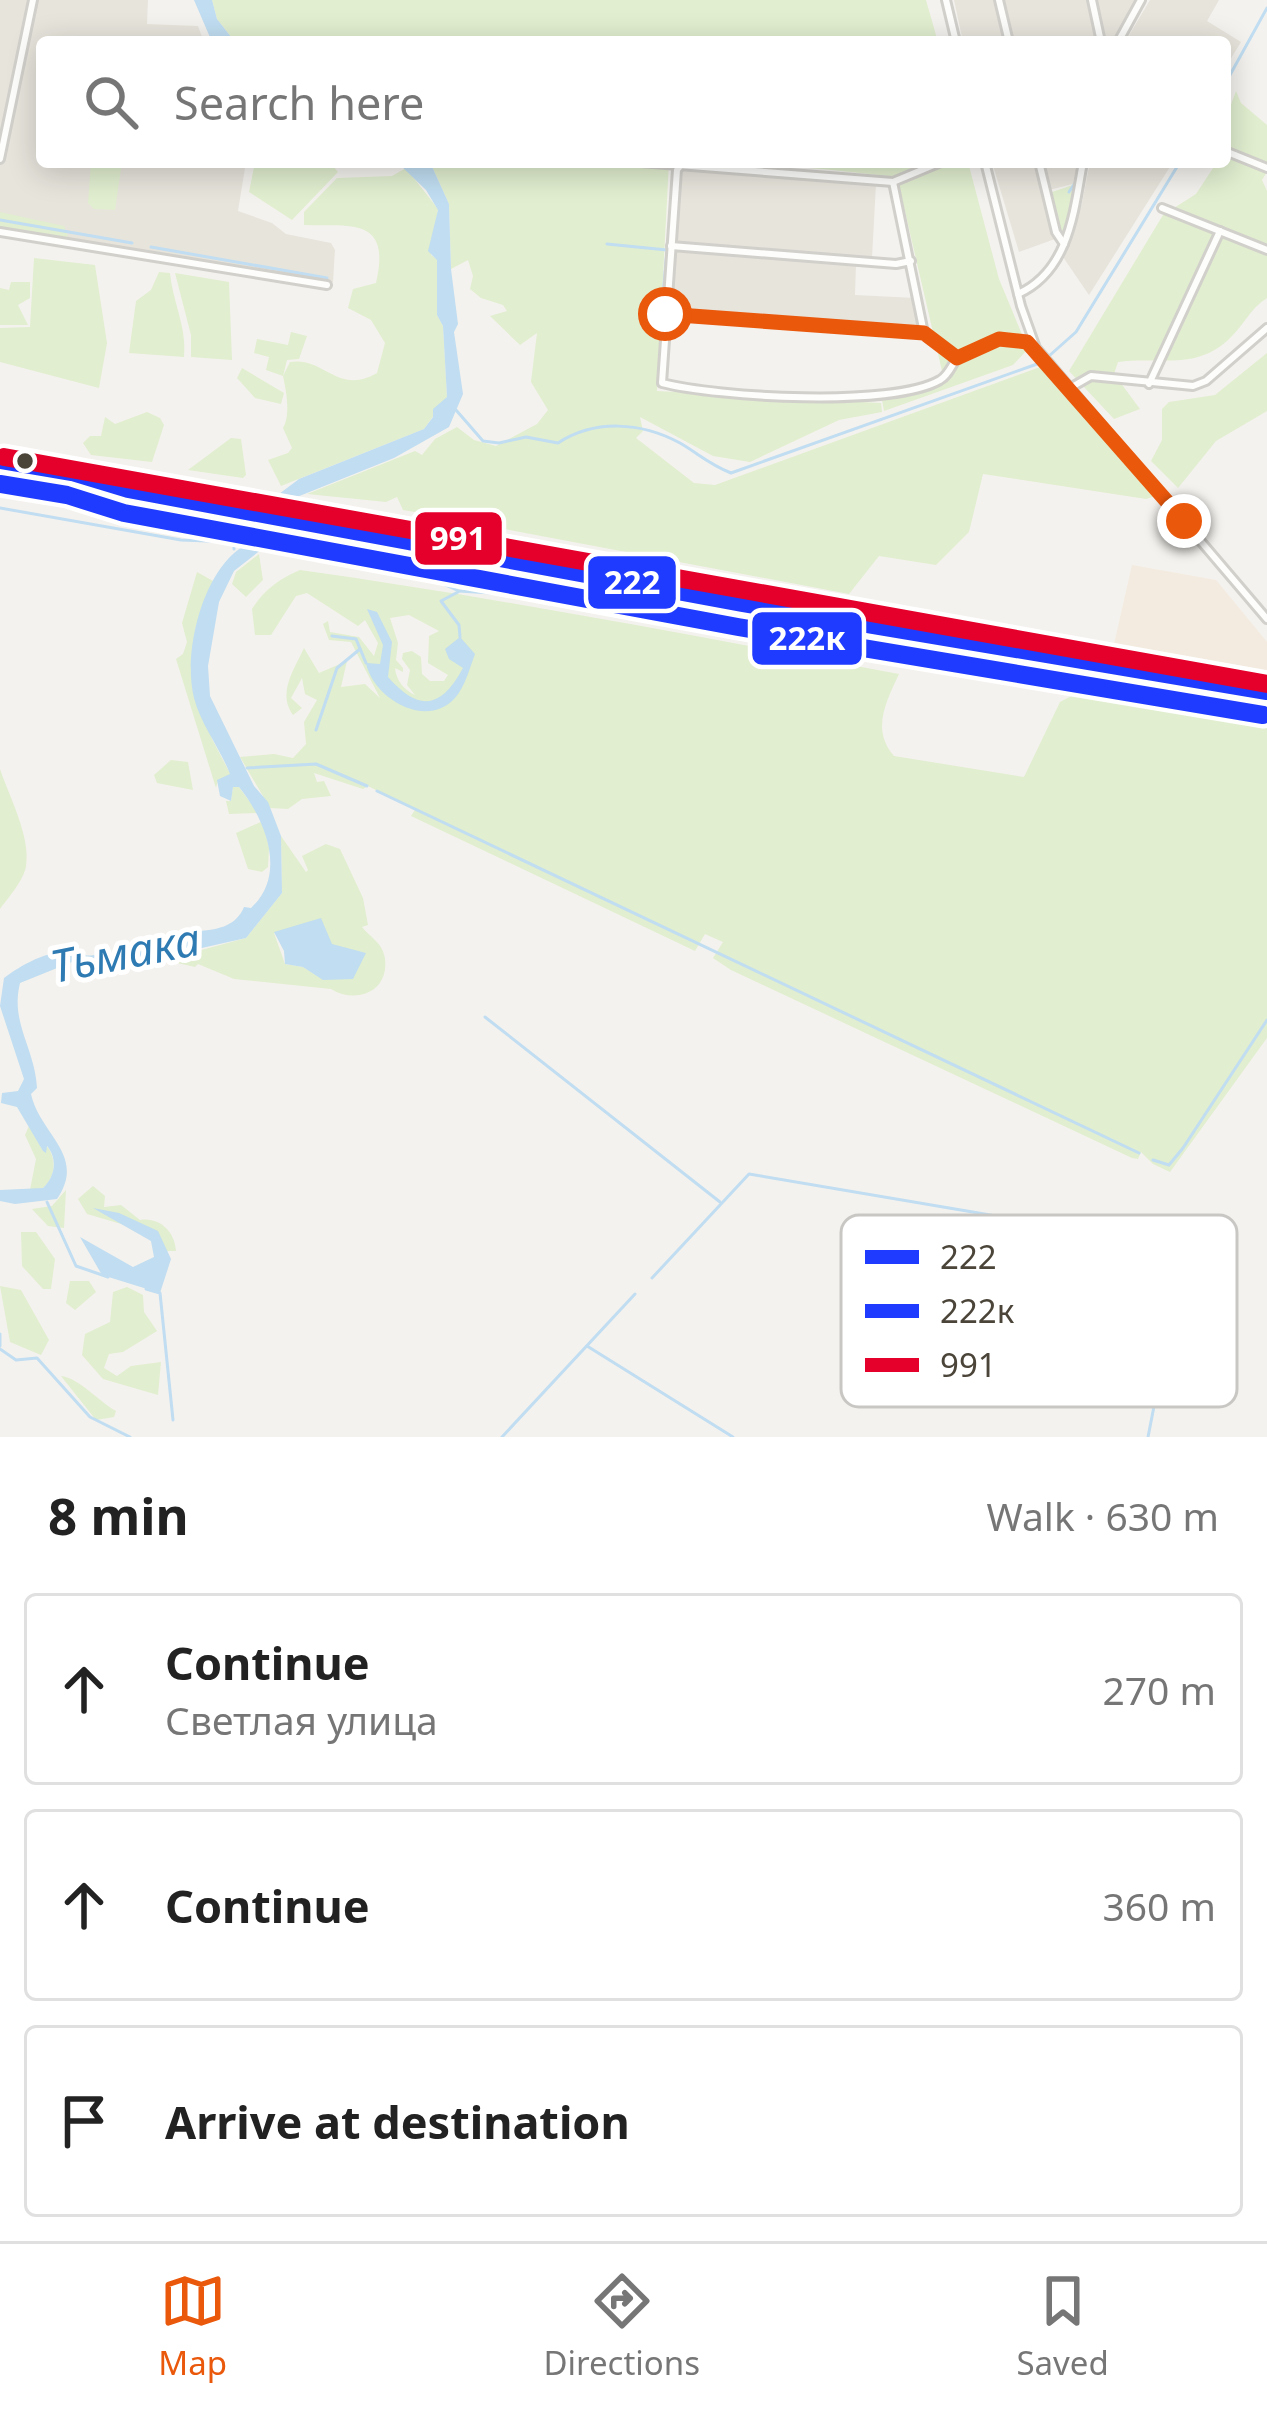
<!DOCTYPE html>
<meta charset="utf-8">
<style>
:root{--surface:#fff;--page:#f6f6f6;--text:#222;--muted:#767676;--line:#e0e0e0;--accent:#ea580c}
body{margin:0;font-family:"Noto Sans",sans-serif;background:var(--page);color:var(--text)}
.stop{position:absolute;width:36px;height:36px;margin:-27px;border:9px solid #ea580c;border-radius:50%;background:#fff}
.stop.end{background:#ea580c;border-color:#fff;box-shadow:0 3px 12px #0008}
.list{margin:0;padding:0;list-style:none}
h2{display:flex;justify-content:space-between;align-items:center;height:156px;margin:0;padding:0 48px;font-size:51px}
h2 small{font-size:39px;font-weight:400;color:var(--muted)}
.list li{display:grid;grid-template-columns:78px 1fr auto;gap:36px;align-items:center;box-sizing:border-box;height:192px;margin:0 24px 24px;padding:0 24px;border:3px solid var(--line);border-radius:12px}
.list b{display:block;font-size:45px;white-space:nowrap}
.list p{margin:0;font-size:39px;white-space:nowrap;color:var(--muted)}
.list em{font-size:39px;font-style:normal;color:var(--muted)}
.icon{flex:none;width:66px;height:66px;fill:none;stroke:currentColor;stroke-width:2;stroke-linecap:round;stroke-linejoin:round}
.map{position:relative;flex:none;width:1267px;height:1437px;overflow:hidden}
.search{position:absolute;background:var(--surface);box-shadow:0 6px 30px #0003;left:36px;right:36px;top:36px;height:132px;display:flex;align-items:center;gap:30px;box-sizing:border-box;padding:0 42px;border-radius:12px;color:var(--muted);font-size:45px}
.sheet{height:804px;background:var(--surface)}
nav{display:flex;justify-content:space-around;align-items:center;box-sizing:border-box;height:168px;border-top:3px solid var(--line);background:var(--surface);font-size:33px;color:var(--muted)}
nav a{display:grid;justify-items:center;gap:6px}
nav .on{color:var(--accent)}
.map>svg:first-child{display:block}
.residential{fill:#e7e4dc}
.commercial{fill:#f3ebdf}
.green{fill:#e1eecf;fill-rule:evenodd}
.water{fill:#c0ddf1}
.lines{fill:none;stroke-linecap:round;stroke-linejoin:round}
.stream{stroke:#c0ddf1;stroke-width:3}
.street-casing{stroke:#d2d0cb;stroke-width:12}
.highway-casing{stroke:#ccbfa9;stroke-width:16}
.street{stroke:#fdfdfc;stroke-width:6}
.highway{stroke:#ede8db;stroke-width:10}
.bus-1-casing{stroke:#fff;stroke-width:27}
.bus-2-casing{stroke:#fff;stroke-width:27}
.bus-3-casing{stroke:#fff;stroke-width:27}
.bus-1{stroke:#1f3bff;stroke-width:18}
.bus-2{stroke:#1f3bff;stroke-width:18}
.bus-3{stroke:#e4002b;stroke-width:18}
.route{stroke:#ea580c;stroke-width:15}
.bus-dot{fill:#4b4439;stroke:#fff;stroke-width:4.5}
.labels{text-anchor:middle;stroke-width:10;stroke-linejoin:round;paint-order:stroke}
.water-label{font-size:45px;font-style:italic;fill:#2e7ab2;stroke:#fff}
.key{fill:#fff;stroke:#c9c7c4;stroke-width:3}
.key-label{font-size:33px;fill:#4b4439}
.line-badge{stroke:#fff;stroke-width:4.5}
.badge-label{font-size:33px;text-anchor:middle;font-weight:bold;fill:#fff}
</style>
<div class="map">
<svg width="1267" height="1437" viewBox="0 0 1267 1437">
<rect width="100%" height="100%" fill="#f4f2ee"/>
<g class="residential">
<polygon points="0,0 148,0 147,24 198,26 204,42 42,42 42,162 246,162 238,211 272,223 286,234 331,243 335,250 333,282 327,285 0,232"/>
<polygon points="954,0 995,0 1003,42 963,42"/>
<polygon points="1002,0 1089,0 1099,42 1012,42"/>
<polygon points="1095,0 1139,0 1111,42 1105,42"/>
<polygon points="1150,0 1219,0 1207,21 1241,42 1225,68 1225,42 1125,42"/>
<polygon points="992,162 1033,162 1055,239 1019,252"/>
<polygon points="1042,162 1081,162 1077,183 1049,190"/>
<polygon points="1090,162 1173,162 1089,295 1063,257 1082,203"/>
<polygon points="683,171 876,184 872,258 674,244"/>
<polygon points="674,250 856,265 855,295 916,298 923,328 920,333 668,312"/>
</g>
<polygon class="commercial" points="1132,565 1216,580 1267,642 1267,670 1114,644"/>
<g class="green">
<polygon points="212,0 926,0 938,42 235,42 217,19"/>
<path d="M1236,91L1241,103L1267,125V172L1262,180L1267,191V298C1250,308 1243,327 1228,340C1194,371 1158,356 1118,362L1114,374L1140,409L1114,419L1069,371L1163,215L1196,194L1217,162H1225V121Z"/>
<polygon points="91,162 122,162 115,210 94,209 88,203"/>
<polygon points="255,162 330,162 338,172 292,220 249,192"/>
<polygon points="430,162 669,162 657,391 881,403 882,412 839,420 750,462 713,456 640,417 643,431 636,438 694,483 715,485 1043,366 1156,496 1146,499 983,474 969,532 936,565 879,556 849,594 409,511 403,510 397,497 386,502 307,494 415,451 422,455 435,439 457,427 474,440 496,446 537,424 548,410 531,382 537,333 520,345 490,316 507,311 503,305 481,298 470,289 473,276 468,260 451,269 449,204"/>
<path d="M739,162H968L999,279L1028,349L1013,365L884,411L882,400L945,381L956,365L950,363L942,371L897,177C843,171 793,166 739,162Z"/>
<path d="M406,168L438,209L431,255L437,259V315L443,326L447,397L424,429L281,486L268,460L288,453L292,448L283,428C291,415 286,390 283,376L266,370L269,357L254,353L257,339L288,345L291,332L307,336L299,359L287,360L283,376L290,362C324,356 338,396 377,373L385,343L371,320L348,308L353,289L376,283C392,215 348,227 304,225V212L337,178L392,176Z"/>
<polygon points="1076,184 1065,230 1062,235 1049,193"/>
<polygon points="0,212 64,226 68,236 61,239 0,228"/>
<polygon points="34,258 95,265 107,343 99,388 0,362 0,328 30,327"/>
<path d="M159,272L170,273C173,303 187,327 184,357L129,353L136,301L151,290Z"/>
<polygon points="175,273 229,282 232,360 191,357 191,335"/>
<polygon points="11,282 30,282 30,298 18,305 28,325 0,325 0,288 9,290"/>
<polygon points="1267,353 1267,411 1216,441 1178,488 1151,461 1162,440 1162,409 1169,402 1215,395"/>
<polygon points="242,368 284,393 281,404 255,398 237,378"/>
<polygon points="147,412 160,418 164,425 152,462 91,455 83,443 90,436 101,436 105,417 115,424"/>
<polygon points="231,438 241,439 246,475 243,478 188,470"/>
<polygon points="259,554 263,580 246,597 232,584 236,572"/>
<path d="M300,570C500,598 699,637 899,674C886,702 871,730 894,756L1024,777L1060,702L1077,693L1267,723V1038L1170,1172L1153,1164L1141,1152L1138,1159L1132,1158L731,970L713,958L723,942L705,934L695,951L411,816L415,810L368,786L363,789L314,773L317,782L324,781L331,796L302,799L288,809L270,808L240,757L274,754L293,758L306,744L304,722L317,700L305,694L302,678L291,698L302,708L293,715C277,693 294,670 304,648L319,673L347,661L341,687L365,684L380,698L351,642L329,640L323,624L328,621L330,632L359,637L374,656L378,643L365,620L358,626L307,593L296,596L271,635H255L252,609C264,590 279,579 300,570ZM409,615L439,631L429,636L428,663L448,675L444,681H430L422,674L421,657L412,651L403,653L402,659L410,670L407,685L415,695C404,690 396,680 395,668L403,672V668L396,660L398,643L390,618Z"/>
<polygon points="197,572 213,581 196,626 192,653 212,739 231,775 218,780 216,788 176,659 183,654 187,642 182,623"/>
<polygon points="171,760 188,762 193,790 157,783 154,775"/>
<path d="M0,769C9,796 31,837 26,866C24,880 8,898 0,909Z"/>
<polygon points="233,786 239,787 258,813 229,814 226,801 231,801"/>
<polygon points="263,821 269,848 268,867 262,872 248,869 236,833"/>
<path d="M281,836L306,872L308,870L302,856L326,844L340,849L363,898L368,925L362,927C371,938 383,943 385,959C389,993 355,1004 331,989L234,979L198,964L195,967L164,960L246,938L282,893ZM274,933L365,953L324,980L303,967L285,964Z"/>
<path d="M29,1126L43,1151L46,1145C57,1158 56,1176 43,1188L30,1190L36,1159L25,1135Z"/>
<path d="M93,1186L105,1196L104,1207L121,1205L140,1220C160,1217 175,1232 176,1251H164L152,1233L87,1214L78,1199Z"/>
<polygon points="66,1190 64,1228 48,1226 32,1209 52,1206"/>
<polygon points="21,1232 36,1232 55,1259 51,1289 43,1289 22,1266"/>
<polygon points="70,1281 89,1281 96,1292 75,1310 66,1303"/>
<polygon points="0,1286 21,1290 49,1340 41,1355 10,1342"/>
<polygon points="127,1287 143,1295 144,1312 157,1331 123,1352 109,1354 104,1368 117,1376 131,1366 161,1362 158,1395 103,1379 82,1355 85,1334 110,1322 113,1292"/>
<path d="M61,1376C79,1378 98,1401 116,1411L114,1417L96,1420Z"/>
</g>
<g class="water">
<polygon points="194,0 212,0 217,19 235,42 212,42"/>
<path d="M397,162H430L449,204L451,269L458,324L454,332L463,394L449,427L394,458L282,503L272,541L234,571L219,602L208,666L210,696L254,786L268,802L281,836L282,893L246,938L162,957L94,966L72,962L20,983C10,1023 35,1048 37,1088L31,1094C40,1135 87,1155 57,1199L15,1204L0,1201V1190L43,1188C55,1177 58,1159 47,1146L46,1153L43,1151L17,1107L1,1103L2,1093L18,1091L24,1079L0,1006L4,978C22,964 52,948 77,951C94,953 77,957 95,955C115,953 133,945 153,945C175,920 228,945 244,907L251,908C288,874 265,819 239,787H233L231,801L220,796L217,780L230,774C220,748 201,725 194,698C182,650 205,560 252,542L271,500L299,479L424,429L433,417V409L447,397L443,326L437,315V260L428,251L438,210L426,190Z"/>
<path d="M367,609L377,612L392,642L388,677C419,712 441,709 463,668L449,659L445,649L460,637L475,654C470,667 465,687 455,698C426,730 373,698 366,663L380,664L383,645Z"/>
<polygon points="321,918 332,944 366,953 353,979 323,980 303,967 285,964 284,951 274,932"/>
<polygon points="93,1208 119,1213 158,1231 171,1259 160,1293 102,1275 80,1237 133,1267 154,1257 151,1241"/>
</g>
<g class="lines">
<g class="stream">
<polyline points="1225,84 1267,8"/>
<polyline points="1069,192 1077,180 1080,162"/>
<polyline points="0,220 132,243"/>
<polyline points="607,244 667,250 662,307"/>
<polyline points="151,247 327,278"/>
<polyline points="1049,356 1076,332 1180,162"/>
<path d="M456,410L483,441L499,443L526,437L558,443C595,419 641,422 680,443C699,454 707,463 731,473L1037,364"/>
<path d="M0,454C16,450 34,449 50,458L178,479L272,502"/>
<polyline points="0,508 181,540 234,542 234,549"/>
<polyline points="425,576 459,591 491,593"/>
<polyline points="458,592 441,601 459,625 460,637"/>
<polyline points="332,636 356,639 366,663"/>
<polyline points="316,730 337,668 360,649"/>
<polyline points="247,768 316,764 367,786"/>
<polyline points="377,791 1139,1153"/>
<polyline points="485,1017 720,1202"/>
<polyline points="1153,1160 1169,1165 1183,1148 1267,1020"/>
<polyline points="47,1202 76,1266 108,1277"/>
<polyline points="652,1278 749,1174 1008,1218"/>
<polyline points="146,1289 160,1293 173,1420"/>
<polyline points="0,1334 0,1346"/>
<polyline points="587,1346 733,1437"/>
<polyline points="0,1349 16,1360 37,1358 90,1417 130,1437"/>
<polyline points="502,1437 635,1294"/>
<polyline points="1148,1437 1176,1294"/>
</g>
<defs>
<g id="street">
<polyline points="946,0 956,42"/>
<polyline points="999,0 1009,42"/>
<polyline points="1092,0 1101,42"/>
<polyline points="1118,42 1141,0"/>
<polyline points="1225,151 1267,168"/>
<polyline points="0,159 33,0"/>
<polyline points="640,162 893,182 941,162"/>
<polyline points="985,162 1021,306 1036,348 1267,619"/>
<polyline points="1039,162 1056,232 1064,244"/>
<path d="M681,165L677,170L662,383C717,397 892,408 940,380C948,376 952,365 957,358"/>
<path d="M893,182L924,333L957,358C983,346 1005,331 1033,346"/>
<polyline points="1162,208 1267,250"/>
<polyline points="0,232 327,285"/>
<polyline points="671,246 896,264 911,261"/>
<path d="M1018,294C1069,271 1074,212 1083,162"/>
<polyline points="665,314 924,333"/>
<polyline points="1149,384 1220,231"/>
<polyline points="1070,388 1091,376 1193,386 1206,381 1267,328"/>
<polyline points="0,460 96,479"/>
</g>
<g id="highway">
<path d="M0,468C423,539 844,622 1267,691"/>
<polyline points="0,481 1267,708"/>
</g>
</defs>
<use href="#street" class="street-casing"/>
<use href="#highway" class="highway-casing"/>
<use href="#street" class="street"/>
<use href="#highway" class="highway"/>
<defs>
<polyline id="bus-1" points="0,460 72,472 128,489 742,603 1267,691"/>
<polyline id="bus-2" points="0,484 67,495 124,513 738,627 1263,715"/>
<polyline id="bus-3" points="4,457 1267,684"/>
</defs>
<use href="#bus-1" class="bus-1-casing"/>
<use href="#bus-2" class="bus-2-casing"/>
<use href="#bus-3" class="bus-3-casing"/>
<use href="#bus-1" class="bus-1"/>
<use href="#bus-2" class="bus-2"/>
<use href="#bus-3" class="bus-3"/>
</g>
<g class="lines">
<polyline class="route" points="665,314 924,333 957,358 999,339 1027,342 1184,521"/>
</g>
<circle class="bus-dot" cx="25" cy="461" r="10"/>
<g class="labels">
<g class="water-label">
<text transform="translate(125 953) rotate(-11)" y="16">Тьмака</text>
</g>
</g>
<rect x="841" y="1215" width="396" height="192" rx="18" class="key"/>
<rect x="865" y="1250" width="54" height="14" fill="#1f3bff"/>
<rect x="865" y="1304" width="54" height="14" fill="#1f3bff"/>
<rect x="865" y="1358" width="54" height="14" fill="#e4002b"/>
<g class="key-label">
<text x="940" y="1269">222</text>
<text x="940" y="1323">222к</text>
<text x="940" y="1377">991</text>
</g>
<g class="line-badge">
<rect x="413" y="510" width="91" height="57" rx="12" fill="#e4002b"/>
<rect x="586" y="554" width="92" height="57" rx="12" fill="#1f3bff"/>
<rect x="750" y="610" width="114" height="57" rx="12" fill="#1f3bff"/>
</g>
<g class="badge-label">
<text x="458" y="550">991</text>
<text x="632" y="594">222</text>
<text x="807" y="650">222к</text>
</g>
</svg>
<div class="stop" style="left:665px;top:314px"></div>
<div class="stop end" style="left:1184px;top:521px"></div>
<div class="search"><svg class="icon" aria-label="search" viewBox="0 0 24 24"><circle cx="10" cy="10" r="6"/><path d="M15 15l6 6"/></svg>Search here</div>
</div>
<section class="sheet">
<h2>8 min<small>Walk · 630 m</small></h2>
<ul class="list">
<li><svg class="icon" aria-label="ahead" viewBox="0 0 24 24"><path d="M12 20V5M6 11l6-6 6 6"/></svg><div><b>Continue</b><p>Светлая улица</p></div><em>270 m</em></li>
<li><svg class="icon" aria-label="ahead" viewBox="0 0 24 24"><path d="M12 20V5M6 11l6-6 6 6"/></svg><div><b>Continue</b></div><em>360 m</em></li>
<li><svg class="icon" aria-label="arrive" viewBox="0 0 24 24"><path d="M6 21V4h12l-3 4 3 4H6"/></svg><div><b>Arrive at destination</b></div></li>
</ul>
</section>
<nav>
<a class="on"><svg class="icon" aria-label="map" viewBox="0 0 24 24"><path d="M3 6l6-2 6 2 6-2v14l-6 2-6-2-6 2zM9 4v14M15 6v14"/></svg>Map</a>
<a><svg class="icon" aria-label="directions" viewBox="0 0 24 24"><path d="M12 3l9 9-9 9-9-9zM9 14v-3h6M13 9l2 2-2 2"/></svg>Directions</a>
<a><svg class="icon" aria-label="saved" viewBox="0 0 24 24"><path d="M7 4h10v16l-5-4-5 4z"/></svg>Saved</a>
</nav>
